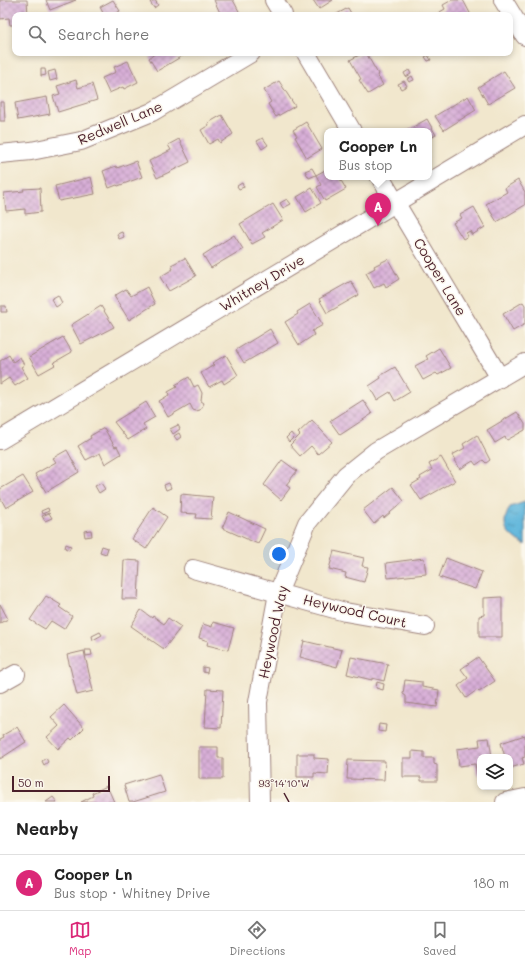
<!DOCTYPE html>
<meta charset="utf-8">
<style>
:root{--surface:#fff;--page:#f2f2f2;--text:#222;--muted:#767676;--line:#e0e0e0;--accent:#db2777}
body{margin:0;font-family:Mali,sans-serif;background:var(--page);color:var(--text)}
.controls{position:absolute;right:12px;bottom:12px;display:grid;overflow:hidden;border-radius:8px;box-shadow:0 2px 6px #0003}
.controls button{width:36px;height:36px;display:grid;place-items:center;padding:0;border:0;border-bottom:1px solid var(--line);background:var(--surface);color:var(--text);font:20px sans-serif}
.scale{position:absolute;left:12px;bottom:10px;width:98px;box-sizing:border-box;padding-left:4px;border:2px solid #4a1f2b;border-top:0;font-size:11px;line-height:14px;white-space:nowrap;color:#4a1f2b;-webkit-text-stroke:3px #fbf7ec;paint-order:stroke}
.you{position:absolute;left:279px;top:554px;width:14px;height:14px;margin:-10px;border:3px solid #fff;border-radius:50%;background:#1a73e8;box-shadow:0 0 0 6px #1a73e833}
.badge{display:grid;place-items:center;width:26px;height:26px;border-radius:50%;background:var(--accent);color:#fff;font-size:13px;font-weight:700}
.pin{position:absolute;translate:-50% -33px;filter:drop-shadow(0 1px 2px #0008)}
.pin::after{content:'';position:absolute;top:21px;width:14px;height:12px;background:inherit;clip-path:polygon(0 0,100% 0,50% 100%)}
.popup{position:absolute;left:324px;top:128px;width:108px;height:52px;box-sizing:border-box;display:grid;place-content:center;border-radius:8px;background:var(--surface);filter:drop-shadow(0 1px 3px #0005);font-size:13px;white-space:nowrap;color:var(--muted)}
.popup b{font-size:15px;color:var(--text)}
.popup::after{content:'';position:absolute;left:50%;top:100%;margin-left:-8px;border:8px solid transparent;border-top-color:var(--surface)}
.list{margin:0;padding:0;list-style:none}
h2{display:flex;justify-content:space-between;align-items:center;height:52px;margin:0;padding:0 16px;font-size:17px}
h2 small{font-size:13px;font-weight:400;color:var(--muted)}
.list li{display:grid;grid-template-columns:26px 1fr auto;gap:12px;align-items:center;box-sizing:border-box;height:56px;padding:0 16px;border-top:1px solid var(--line)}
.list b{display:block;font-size:15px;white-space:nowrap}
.list p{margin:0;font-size:13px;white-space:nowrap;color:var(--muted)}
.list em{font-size:13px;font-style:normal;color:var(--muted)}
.icon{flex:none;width:22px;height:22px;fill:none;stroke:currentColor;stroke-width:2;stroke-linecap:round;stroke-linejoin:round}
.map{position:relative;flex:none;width:525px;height:802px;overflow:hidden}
.search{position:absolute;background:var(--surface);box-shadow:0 2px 6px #0003;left:12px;right:12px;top:12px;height:44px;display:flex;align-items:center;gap:10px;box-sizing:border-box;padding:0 14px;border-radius:8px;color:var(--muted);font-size:15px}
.sheet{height:108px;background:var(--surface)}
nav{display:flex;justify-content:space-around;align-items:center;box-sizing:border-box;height:56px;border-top:1px solid var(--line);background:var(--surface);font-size:11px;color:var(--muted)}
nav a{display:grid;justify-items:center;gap:2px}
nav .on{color:var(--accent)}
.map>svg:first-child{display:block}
.water{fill:url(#water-ripples);stroke:#546a83}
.building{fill:url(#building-cross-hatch)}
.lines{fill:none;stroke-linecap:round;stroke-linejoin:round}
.minor-casing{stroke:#9e837c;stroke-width:20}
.minor{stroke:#fff;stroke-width:18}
.ticks{fill:none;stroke:#4a1f2b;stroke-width:1.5}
.labels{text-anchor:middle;stroke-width:3;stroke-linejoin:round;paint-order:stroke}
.street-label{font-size:14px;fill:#4a1f2b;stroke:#fbf7ec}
.ticks-label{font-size:10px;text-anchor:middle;fill:#4a1f2b;stroke:#fbf7ec;stroke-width:3;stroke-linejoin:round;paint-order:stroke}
</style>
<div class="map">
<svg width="525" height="802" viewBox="0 0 525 802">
<defs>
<pattern id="water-ripples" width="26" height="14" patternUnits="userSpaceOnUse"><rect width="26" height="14" fill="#5eb6db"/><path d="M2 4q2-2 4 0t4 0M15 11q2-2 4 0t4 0" fill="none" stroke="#5093b2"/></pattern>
<pattern id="building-cross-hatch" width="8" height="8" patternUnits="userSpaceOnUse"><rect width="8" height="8" fill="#d8afd8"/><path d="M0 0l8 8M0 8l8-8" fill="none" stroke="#b18eaf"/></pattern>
</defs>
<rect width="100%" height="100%" fill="#fbf7ec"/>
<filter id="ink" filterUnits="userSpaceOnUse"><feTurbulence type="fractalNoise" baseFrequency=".025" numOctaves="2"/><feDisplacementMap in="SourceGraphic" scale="8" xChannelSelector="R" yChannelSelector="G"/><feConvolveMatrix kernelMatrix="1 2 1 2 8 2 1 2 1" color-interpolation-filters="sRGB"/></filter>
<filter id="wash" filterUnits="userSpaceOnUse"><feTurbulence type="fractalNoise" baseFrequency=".012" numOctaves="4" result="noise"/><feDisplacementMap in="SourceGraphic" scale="16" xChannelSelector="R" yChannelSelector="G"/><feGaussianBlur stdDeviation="0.9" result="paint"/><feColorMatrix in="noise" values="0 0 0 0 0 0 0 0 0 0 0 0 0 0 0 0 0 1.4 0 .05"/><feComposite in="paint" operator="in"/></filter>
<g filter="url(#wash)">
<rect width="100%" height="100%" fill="#f1e7cd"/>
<path class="water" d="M525,502V545C517,540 504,533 505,522C505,517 508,511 510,507Z"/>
<g id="blocks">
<g class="building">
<polygon points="0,0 27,0 28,15 15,15 15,25 10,25 9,18 0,19"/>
<polygon points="46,0 76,0 50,10"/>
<polygon points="113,0 120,11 113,15 104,15 100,7"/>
<polygon points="155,0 158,5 154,8 150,2"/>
<polygon points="214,0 233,0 241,15 221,15"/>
<polygon points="313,0 333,0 319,9"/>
<polygon points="452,0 463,0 471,15 439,15 438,13 445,9 443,5"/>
<polygon points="348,8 352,15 335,15"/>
<polygon points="156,53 184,53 184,55 157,71 149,58"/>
<polygon points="363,53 366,53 378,74 377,75 383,85 368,94 359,80 361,79 350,60"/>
<polygon points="428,55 431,60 428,61 425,57"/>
<polygon points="128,61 138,82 124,89 123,87 109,93 102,78 116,72 114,67"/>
<polygon points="41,69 45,69 46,75 41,76"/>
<polygon points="55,70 57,79 50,81 48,72"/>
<polygon points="409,70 411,74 406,77 404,73"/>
<polygon points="504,71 515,88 488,104 478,87"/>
<polygon points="412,76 414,80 409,82 407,79"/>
<polygon points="76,80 78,88 92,84 97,100 58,112 53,96 60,94 57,86"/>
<polygon points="279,81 295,106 276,117 268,104 271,102 264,90"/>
<polygon points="404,81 407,86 401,89 398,84"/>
<polygon points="468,96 476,110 444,130 435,116"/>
<polygon points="47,97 50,114 18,120 15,103"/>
<polygon points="0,102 4,102 5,121 0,121"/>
<polygon points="222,115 233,134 220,143 218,139 209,144 201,130 209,125 208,123"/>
<polygon points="427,119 436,135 429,139 429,131 406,131"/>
<polygon points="306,122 322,149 307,158 295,137 297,136 293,130"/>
<polygon points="263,138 268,145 262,149 257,141"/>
<polygon points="179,139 190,162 157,178 149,161 171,150 168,145"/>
<polygon points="136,161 142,177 118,186 117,185 109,188 103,171 116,166 117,168"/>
<polygon points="312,168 316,175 309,178 305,171"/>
<polygon points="327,169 327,177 339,177 346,189 325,201 317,187 321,185 316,175"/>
<polygon points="91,177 95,194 59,201 55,186"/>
<polygon points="518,180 525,192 525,205 497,222 486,204 507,192 505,188"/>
<polygon points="242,183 244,187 239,189 237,186"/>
<polygon points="40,188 41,212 25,214 25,209 6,211 4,193 24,191 23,189"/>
<polygon points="312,188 321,203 306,212 297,197"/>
<polygon points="287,199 291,204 283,208 280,203"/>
<polygon points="273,204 283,220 262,233 265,237 252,244 240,224"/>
<polygon points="474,207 485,227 472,235 470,231 466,233 468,236 463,239 453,223 462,218 460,215"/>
<polygon points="122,232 124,237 119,239 117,234"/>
<polygon points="234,235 243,249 211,268 203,255"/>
<polygon points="185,258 196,276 169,291 160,277 173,269 171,265"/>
<polygon points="388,259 399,279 386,287 384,283 374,288 366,273 375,268 374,266"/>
<polygon points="351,281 359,295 327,313 319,299"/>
<polygon points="147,287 155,304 129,320 114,296 126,289 131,296"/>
<polygon points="58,295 62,303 56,307 51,299"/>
<polygon points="523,302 525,305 525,324 513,331 503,314"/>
<polygon points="310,304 323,325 312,331 314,335 299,345 285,322 298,314 297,312"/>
<polygon points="1,306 6,306 7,312 1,312"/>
<polygon points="101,306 114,327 81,344 71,325"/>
<polygon points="270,329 278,343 244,363 236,350"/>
<polygon points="63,337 72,352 53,363 55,365 39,374 29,357"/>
<polygon points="439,348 451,368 438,375 436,373 423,380 415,366 428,359 426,356"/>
<polygon points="9,355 13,362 20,357 24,365 21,367 28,378 15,386 9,378 0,384 0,361"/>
<polygon points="226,355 238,375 224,384 222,380 209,387 201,373 214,365 212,363"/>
<polygon points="395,367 410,392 395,401 390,392 377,400 369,386 381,378 380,376"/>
<polygon points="189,377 194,387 198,385 202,393 201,401 204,403 202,407 200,410 196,411 193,410 190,404 168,417 159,401 169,395 168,392 177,387 175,385"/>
<polygon points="363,400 372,414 340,435 330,421"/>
<polygon points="146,402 155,417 143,424 146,429 128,440 114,422"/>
<polygon points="517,412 525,424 525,430 507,440 505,437 495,443 487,430"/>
<polygon points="312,420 332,442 318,454 311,446 300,456 290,445 300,435 298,433"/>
<polygon points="178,425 180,429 173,434 170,429"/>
<polygon points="104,428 115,447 117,446 121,454 105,464 100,453 86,460 78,446 91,438 90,436"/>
<polygon points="179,433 181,437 177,440 174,436"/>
<polygon points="291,433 294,437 289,442 286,438"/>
<polygon points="477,435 490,460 486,463 483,460 476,465 473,461 460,469 452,455 465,448 463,444"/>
<polygon points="67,450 79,472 46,492 35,474 56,462 53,458"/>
<polygon points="441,457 455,481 421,500 411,485 421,479 420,477 432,470 429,464"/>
<polygon points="282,460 297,471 286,485 290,488 281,500 264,485"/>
<polygon points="23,476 33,492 6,508 0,497 0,489"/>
<polygon points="101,483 105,489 99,493 95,486"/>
<polygon points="169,483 171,488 166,490 164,485"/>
<polygon points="393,487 404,501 384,518 383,516 374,524 363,510"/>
<polygon points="181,494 213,497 211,519 196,518 197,514 180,513"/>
<polygon points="153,507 167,517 146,549 132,539"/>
<polygon points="48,508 49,511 42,514 41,511"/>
<polygon points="229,512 265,529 258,544 222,528"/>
<polygon points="49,513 52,518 45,521 42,516"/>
<polygon points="91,530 92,536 85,537 84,531"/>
<polygon points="66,544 71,546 69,550 65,548"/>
<polygon points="102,546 108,548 106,554 100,552"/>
<polygon points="334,551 364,558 362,566 368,567 364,582 345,577 346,573 329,569"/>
<polygon points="424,558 426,574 388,578 386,563"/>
<polygon points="446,558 482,572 475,589 439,577"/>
<polygon points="124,560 140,561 138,599 122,599"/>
<polygon points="46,596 61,605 59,607 72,616 64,629 51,621 45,629 30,620"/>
<polygon points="502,597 502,637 479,637 479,616 484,615 484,598"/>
<polygon points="0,604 8,619 0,623"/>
<polygon points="141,610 152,618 153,616 164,624 168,618 181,627 164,649 131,626"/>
<polygon points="213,622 234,628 228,650 207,645 208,641 199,638 203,624 212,627"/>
<polygon points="100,632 102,635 93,640 92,636"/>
<polygon points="304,641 342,650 337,667 300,657"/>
<polygon points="85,650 91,650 92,655 86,656"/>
<polygon points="84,651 93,691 77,695 67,655"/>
<polygon points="351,657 388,664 384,681 372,678 372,680 347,674"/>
<polygon points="478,657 495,681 479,692 477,690 466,698 458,686 468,678 461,669"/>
<polygon points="203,667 208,668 207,673 203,672"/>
<polygon points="405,680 422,682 422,687 439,690 437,707 406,703 406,696 403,694"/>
<polygon points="377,682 384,684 383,690 376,688"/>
<polygon points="207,689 223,690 221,728 205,727"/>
<polygon points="64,705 84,728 72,740 70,738 58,749 47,737 59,726 51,717"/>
<polygon points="379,724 386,725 385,732 378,731"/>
<polygon points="17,727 26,742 0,759 0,739 4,737 3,735"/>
<polygon points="525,735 525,757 522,758 524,764 510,768 510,757 505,757 501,743"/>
<polygon points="489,738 492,757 480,757 480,775 477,775 475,764 459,766 457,749 480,746 479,739"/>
<polygon points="199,747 218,747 218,758 223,758 223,779 199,779"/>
<polygon points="412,751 424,752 424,758 434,758 434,764 437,765 437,781 421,781 421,777 403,777 403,758 412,758"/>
<polygon points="297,754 314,754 314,758 329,759 328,774 314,773 314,777 297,777"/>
<polygon points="46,758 48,762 44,765 42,761"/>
<polygon points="348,760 385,761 384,780 347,779"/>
<polygon points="159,774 165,792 133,802 129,802 124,785"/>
<polygon points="107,786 114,802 81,802 93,796 92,793"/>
<polygon points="53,797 57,802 46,802"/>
</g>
</g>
</g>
<g filter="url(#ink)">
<use href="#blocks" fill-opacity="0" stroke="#9e837c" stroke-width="1"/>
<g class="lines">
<defs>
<g id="minor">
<polyline points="274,0 283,15"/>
<polyline points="503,0 525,36"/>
<polyline points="306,53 352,131"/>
<polyline points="0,154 31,151 81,141 152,112 251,53"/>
<polyline points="380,177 500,378"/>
<polyline points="0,440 525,125"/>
<polyline points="193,569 345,612 425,626"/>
<polyline points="0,683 16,674"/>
<polyline points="260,802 258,702 278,593 307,523 346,475 376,451 525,363"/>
<polyline points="505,802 525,798"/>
</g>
</defs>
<use href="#minor" class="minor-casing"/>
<use href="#minor" class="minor"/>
</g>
</g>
<path class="ticks" d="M284,793L289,802"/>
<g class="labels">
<g class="street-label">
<text transform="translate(120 123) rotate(-23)" y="5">Redwell Lane</text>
<text transform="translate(440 277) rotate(59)" y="5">Cooper Lane</text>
<text transform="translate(262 283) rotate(-31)" y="5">Whitney Drive</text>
<text transform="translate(355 611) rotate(13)" y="5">Heywood Court</text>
<text transform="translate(273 632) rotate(-78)" y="5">Heywood Way</text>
</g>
</g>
<g class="ticks-label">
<text x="284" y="787">93°14'10"W</text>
</g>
</svg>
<div class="controls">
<button><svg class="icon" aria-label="layers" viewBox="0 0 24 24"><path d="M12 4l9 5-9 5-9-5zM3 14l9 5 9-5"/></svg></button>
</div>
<div class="scale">50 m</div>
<div class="you"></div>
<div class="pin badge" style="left:378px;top:226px">A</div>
<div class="popup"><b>Cooper Ln</b>Bus stop</div>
<div class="search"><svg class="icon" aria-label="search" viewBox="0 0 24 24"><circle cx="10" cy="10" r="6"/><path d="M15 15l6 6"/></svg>Search here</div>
</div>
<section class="sheet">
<h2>Nearby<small></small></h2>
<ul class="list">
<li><span class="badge">A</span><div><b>Cooper Ln</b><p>Bus stop · Whitney Drive</p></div><em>180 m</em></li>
</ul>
</section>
<nav>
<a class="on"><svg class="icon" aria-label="map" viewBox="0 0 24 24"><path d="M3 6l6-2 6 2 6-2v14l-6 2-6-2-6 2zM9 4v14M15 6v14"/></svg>Map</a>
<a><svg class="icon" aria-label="directions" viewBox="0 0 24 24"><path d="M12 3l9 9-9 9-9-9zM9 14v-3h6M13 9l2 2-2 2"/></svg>Directions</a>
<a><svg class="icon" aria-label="saved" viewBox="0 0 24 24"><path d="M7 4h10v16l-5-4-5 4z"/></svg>Saved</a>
</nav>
